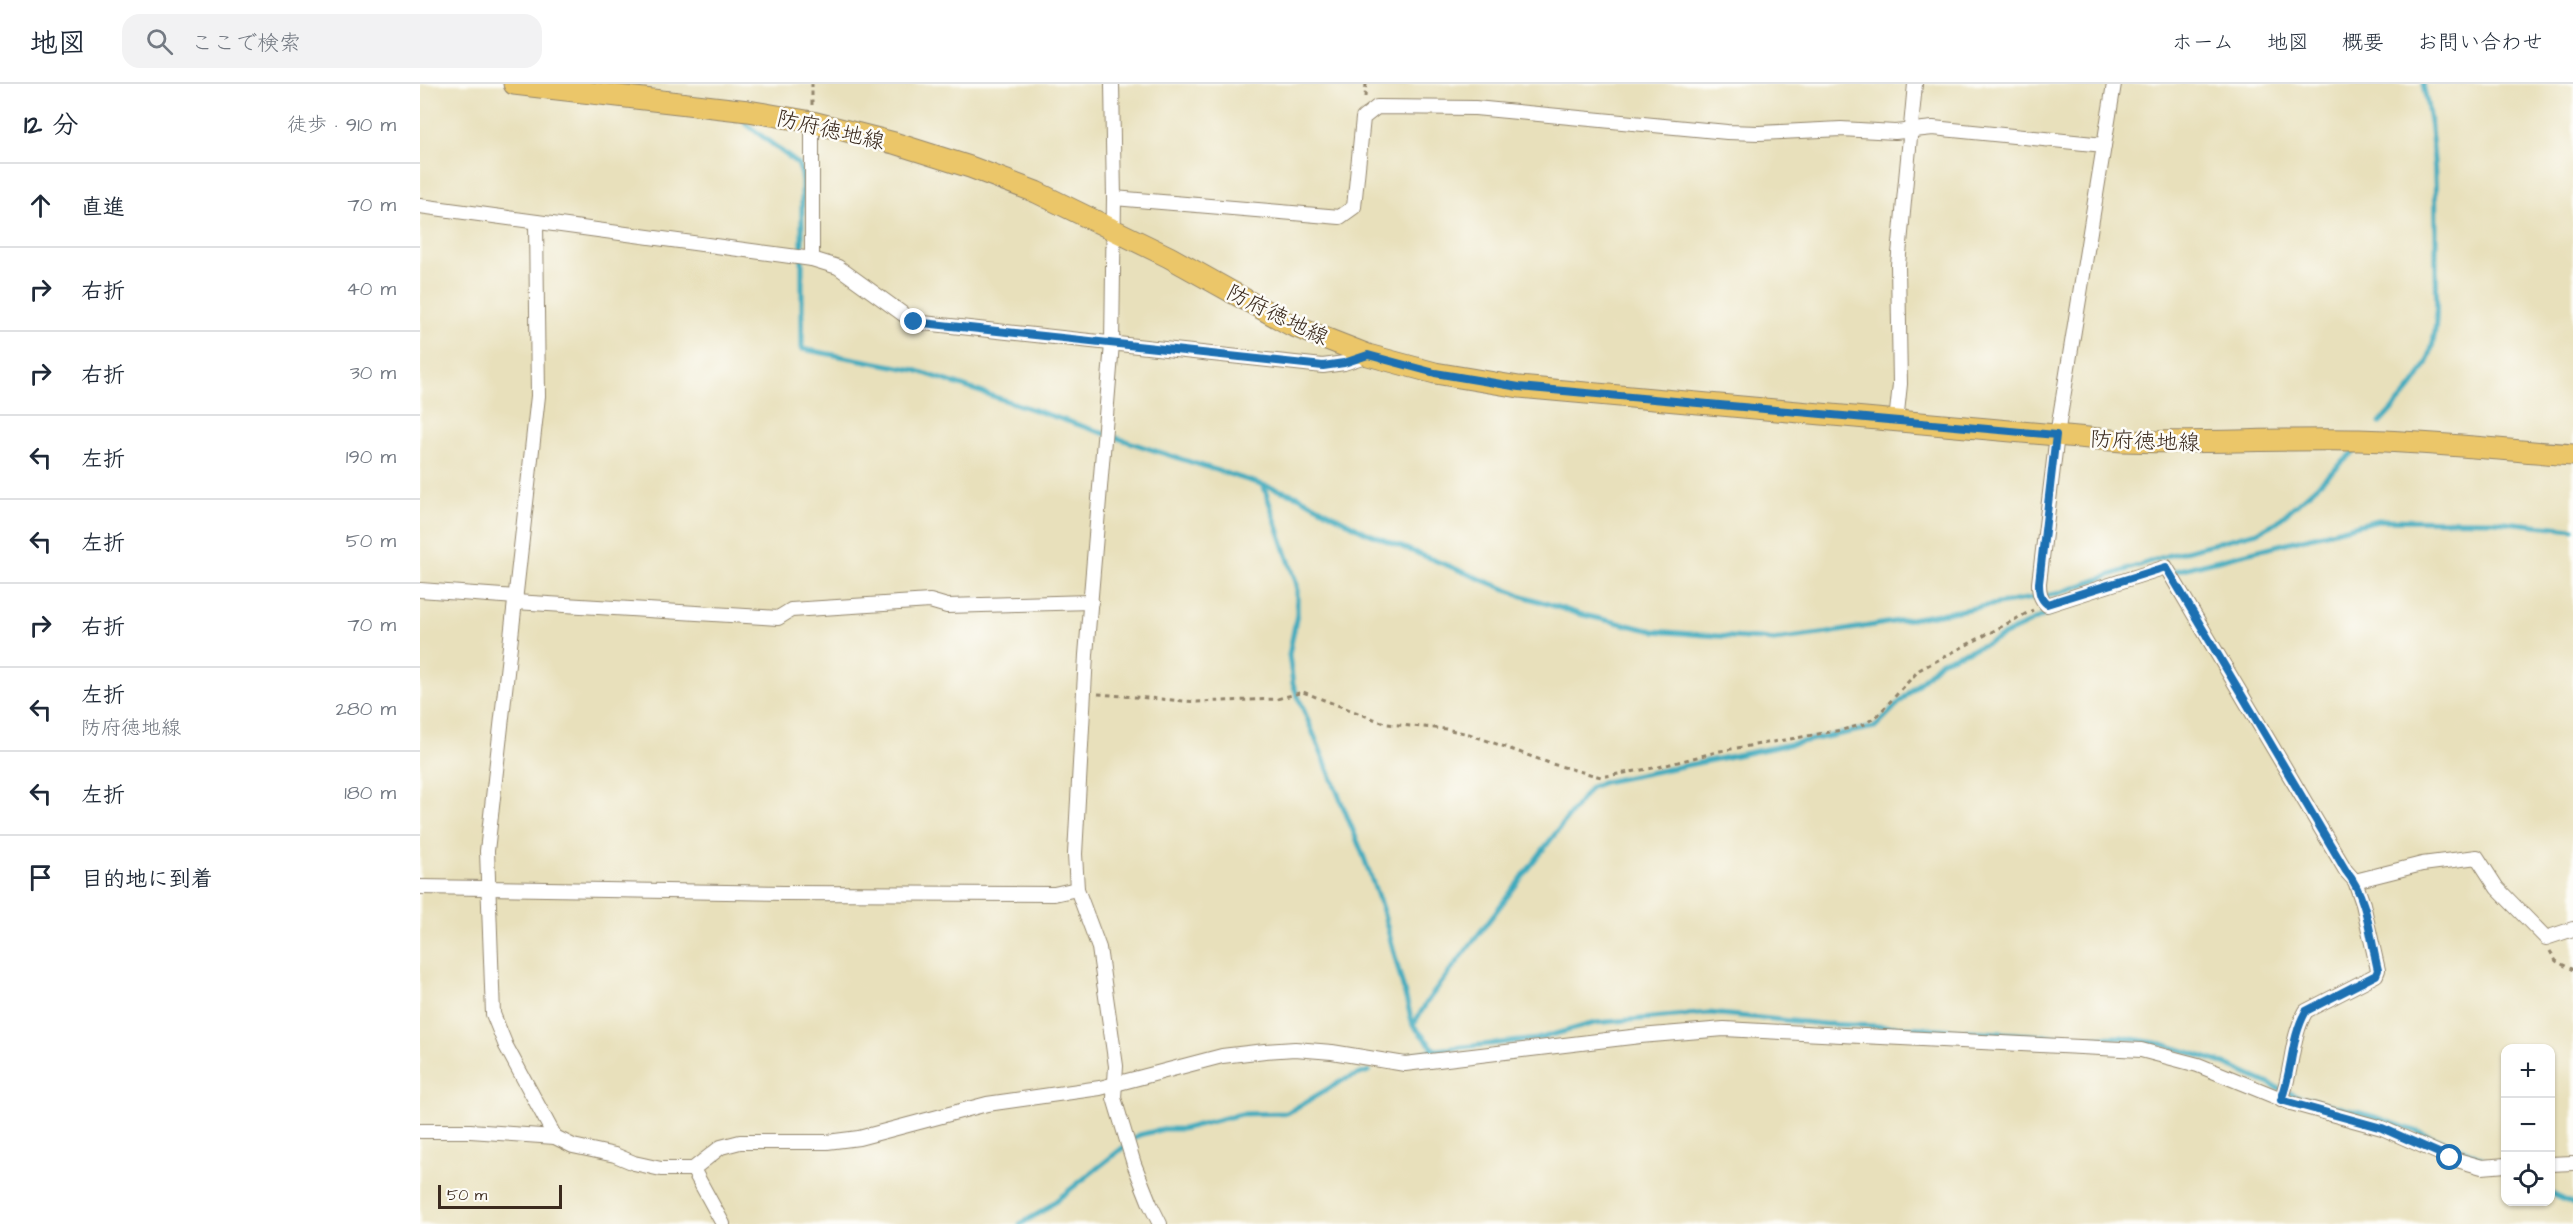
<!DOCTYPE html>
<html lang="ja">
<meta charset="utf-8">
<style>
:root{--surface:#fff;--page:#f2f2f3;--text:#1f2937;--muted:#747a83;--line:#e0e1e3}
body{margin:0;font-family:"Architects Daughter","Klee One",sans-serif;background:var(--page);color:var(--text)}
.controls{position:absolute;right:18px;bottom:18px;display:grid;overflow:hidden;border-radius:12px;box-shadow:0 2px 4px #0004}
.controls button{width:54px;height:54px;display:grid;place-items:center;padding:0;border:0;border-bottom:2px solid var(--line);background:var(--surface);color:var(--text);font:30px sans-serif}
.scale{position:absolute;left:18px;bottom:15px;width:124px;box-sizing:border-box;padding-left:6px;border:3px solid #3b2a1e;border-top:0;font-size:16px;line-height:21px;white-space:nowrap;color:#3b2a1e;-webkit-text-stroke:4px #fdfcf7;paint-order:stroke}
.stop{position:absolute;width:18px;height:18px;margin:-14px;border:4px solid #1f6fb2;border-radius:50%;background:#fff}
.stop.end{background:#1f6fb2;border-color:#fff;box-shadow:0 2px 6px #0008}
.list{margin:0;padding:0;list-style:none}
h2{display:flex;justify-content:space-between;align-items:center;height:78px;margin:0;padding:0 24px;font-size:26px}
h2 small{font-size:20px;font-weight:400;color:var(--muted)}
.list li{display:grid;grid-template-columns:39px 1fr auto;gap:18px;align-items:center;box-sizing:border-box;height:84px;padding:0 24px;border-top:2px solid var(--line)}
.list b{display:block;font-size:22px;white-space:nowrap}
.list p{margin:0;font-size:20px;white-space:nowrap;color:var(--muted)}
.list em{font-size:20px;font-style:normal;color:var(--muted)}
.icon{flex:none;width:33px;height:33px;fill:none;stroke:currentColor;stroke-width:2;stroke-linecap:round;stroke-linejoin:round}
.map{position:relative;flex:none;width:2153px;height:1140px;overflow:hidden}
header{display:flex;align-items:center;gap:36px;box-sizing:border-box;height:84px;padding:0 30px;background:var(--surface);border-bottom:2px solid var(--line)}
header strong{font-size:28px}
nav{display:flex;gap:33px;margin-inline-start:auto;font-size:21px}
.search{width:420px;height:54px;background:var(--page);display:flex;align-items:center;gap:15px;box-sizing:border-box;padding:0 21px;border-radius:18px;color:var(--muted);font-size:22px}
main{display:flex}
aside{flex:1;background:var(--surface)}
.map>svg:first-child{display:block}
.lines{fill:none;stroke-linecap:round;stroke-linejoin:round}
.stream{stroke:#3eaabd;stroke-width:5}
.minor-casing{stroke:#92856c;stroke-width:16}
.primary-casing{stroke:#92856c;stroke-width:23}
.path{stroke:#92856c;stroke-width:3;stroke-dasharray:4.5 4.5;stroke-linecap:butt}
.minor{stroke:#fff;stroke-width:14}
.primary{stroke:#ebc669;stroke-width:21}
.route{stroke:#1f6fb2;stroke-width:8}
.labels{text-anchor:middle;stroke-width:5;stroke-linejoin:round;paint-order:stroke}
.street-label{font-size:22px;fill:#3b2a1e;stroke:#fdfcf7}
</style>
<header>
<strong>地図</strong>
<div class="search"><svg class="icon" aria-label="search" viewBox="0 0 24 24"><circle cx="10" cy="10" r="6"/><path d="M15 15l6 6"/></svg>ここで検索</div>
<nav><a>ホーム</a><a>地図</a><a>概要</a><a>お問い合わせ</a></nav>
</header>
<main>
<aside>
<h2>12 分<small>徒歩 · 910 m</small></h2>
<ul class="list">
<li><svg class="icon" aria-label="ahead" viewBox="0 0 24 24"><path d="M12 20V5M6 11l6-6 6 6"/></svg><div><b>直進</b></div><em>70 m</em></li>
<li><svg class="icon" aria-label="right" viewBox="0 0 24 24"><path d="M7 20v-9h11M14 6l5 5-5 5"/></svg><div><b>右折</b></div><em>40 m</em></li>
<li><svg class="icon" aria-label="right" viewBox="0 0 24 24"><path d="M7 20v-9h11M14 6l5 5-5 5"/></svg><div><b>右折</b></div><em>30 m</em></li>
<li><svg class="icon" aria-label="left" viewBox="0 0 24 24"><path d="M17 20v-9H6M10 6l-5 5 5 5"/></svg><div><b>左折</b></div><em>190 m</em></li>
<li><svg class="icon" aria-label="left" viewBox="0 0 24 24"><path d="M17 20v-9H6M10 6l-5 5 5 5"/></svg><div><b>左折</b></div><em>50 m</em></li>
<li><svg class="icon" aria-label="right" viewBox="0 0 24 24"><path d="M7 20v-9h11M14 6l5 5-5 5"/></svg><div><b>右折</b></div><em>70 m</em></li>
<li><svg class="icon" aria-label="left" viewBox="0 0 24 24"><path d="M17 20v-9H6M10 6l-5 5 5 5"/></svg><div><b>左折</b><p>防府徳地線</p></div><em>280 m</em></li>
<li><svg class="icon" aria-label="left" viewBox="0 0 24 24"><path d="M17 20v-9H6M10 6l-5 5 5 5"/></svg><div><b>左折</b></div><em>180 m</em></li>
<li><svg class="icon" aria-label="arrive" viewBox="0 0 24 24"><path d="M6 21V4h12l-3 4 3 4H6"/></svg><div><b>目的地に到着</b></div></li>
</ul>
</aside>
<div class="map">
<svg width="2153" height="1140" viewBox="0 0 2153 1140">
<rect width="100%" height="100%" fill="#fdfcf7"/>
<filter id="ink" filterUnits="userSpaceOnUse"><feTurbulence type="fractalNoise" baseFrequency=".0167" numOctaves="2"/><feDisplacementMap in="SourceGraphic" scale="12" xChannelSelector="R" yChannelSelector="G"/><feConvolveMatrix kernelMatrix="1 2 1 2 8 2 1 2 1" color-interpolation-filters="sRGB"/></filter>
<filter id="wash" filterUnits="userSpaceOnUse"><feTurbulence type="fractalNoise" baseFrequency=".008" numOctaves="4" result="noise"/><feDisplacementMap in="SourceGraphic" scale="24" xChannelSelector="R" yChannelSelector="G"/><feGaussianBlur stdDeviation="1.35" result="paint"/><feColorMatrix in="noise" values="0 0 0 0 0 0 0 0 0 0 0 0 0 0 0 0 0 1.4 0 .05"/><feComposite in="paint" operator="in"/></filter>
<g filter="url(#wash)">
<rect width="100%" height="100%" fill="#e8e0bb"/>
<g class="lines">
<g class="stream">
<polyline points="325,39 378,80 382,91 382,265 495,286 739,368 878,412 945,448 1100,511 1159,530 1234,547 1284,551 1354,556 1408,549 1636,510 1746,472 1837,448 1857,438 1936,366"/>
<path d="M1960,339C1976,320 1997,302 2007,278C2020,248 2016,210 2016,178C2016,118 2017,59 2003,0"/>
<polyline points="844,403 877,501 877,530 869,571 873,600 943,771 963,827 993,941 1015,966"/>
<polyline points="1751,488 1958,436 2075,437 2153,445"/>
<polyline points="993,941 1009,915 1171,703 1184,698 1455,643 1521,577 1566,560 1639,524"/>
<polyline points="980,974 1015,966 1117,955 1175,939 1289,929 1404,940 1506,944 1655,954 1701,953 1742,960 1800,978 1874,1011 1955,1033 2031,1059 2071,1079"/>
<polyline points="2130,1109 2153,1120"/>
<polyline points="600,1140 623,1127 719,1051 744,1045 762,1045 821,1030 867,1029 923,996 949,987"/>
</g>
</g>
</g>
<g filter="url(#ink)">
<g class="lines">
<defs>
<g id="minor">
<polyline points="692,0 694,114 692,260 666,571 655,770 657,805 679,864 696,982 694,1014 714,1080 730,1120 740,1140"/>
<path d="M1694,0L1637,351L1619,499C1619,508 1620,514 1627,521L1746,483L1926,787L1935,797L2002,780L2057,773L2077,804L2126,854L2153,845"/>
<polyline points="392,38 392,175"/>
<polyline points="694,114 920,133 934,123 943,34 957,23 1055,24 1307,48 1339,49 1421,45 1475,48 1513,44 1684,61"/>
<polyline points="0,122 392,175 418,183 494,238 903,282 924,279 948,271"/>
<polyline points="116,138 118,312 67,767 73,930 86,962 135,1053"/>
<polyline points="1476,338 1480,300 1478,181 1495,0"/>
<polyline points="0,506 96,513"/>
<polyline points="95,518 358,534 371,526 510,517 527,522 671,518"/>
<polyline points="0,803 364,809 634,810 657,805"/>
<path d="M1861,1016C1873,987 1870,954 1886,927L1956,891L1958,886L1943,820L1935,797"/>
<polyline points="0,1047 50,1047 135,1053 153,1062 195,1071 214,1079 241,1085 273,1085 301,1063 320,1058 407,1058 439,1054 567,1020 680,1004 802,972 845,967 875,965 912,968 985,980 1220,952 1304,945 1721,966 1778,981 1871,1019 1962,1044 2030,1074 2062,1083 2086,1081"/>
<polyline points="2130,1080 2153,1079"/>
<polyline points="273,1085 303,1140"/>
</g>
<path id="primary" d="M94,0L328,27L392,38L474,59L550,83L616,108L749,173L871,241L948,271L1015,289L1099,303L1702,357C1781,360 1860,354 1939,356C2011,358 2082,366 2153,371"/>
</defs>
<use href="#minor" class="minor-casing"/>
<use href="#primary" class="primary-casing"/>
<g class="path">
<polyline points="945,13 946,0"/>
<polyline points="392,21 392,0"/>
<polyline points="678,610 777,618 857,615 883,608 967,640 1026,645 1049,650 1132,680 1181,693 1239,683 1300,667 1422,646 1445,640 1458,631 1499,586 1613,526"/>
<polyline points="2130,867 2136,877 2153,886"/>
</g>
<use href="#minor" class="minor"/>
<use href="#primary" class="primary"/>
</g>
</g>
<g class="lines" filter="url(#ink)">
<path class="route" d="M494,238L903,282L924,279L948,271L1015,289L1099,303L1636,351L1619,499C1619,508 1620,514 1627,520L1746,483L1926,787C1948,813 1950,854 1958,886L1956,891L1886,927C1870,955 1873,987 1861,1016L1962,1044L2030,1074"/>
</g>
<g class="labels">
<g class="street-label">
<text transform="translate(411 45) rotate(13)" y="8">防府徳地線</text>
<text transform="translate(858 230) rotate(26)" y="8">防府徳地線</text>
<text transform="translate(1725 356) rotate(2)" y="8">防府徳地線</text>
</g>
</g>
</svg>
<div class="controls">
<button>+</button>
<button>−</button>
<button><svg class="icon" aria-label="locate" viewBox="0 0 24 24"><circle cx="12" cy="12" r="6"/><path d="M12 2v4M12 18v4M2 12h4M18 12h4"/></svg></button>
</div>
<div class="scale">50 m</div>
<div class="stop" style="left:2030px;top:1074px"></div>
<div class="stop end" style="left:494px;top:238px"></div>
</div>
</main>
